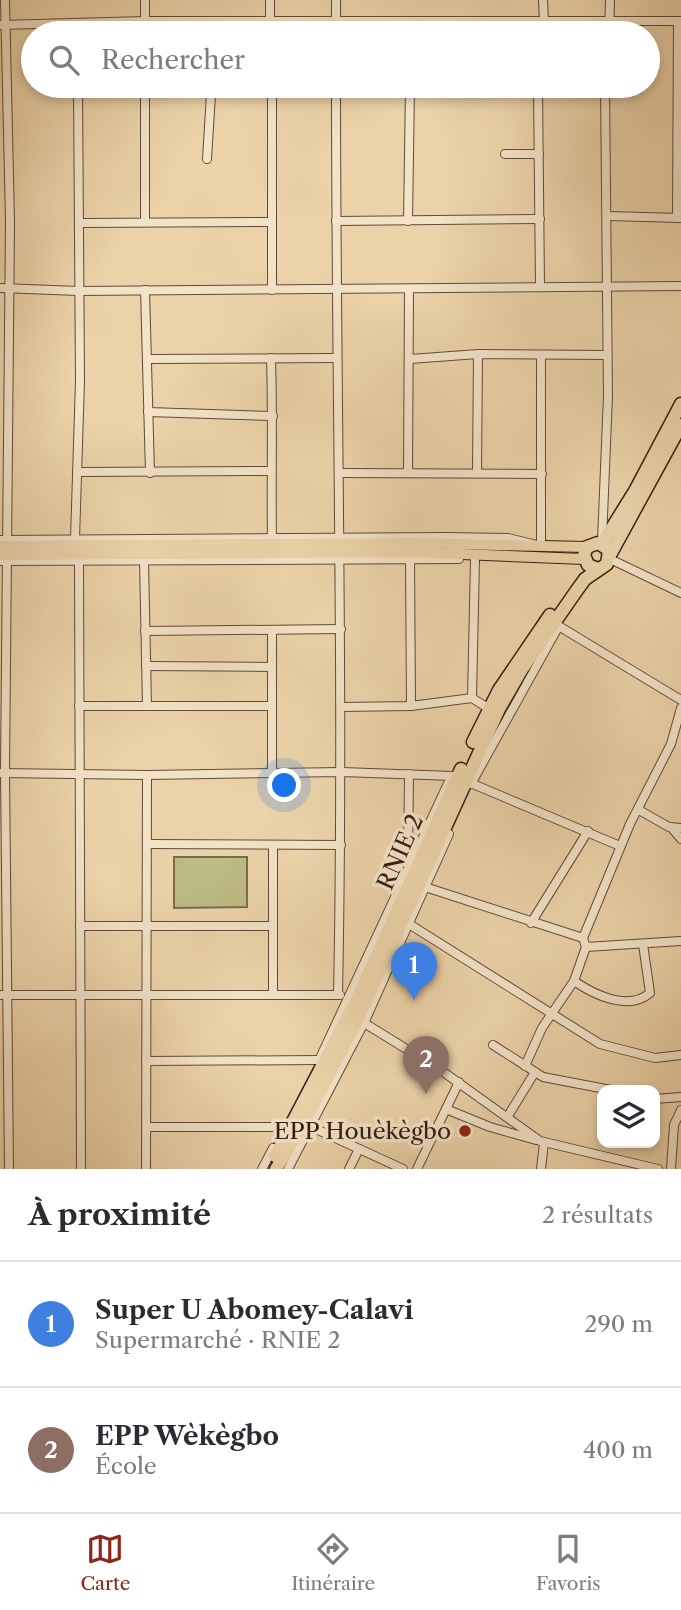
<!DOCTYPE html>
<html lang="fr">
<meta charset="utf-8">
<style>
:root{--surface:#fff;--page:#f2f2f3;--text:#2b2b33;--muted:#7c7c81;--line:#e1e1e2;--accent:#8f2418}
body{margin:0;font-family:"Libre Caslon Text",serif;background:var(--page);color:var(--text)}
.controls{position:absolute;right:21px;bottom:21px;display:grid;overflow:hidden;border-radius:14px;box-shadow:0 4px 10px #0003}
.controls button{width:63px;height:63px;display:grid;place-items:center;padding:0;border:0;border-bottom:2px solid var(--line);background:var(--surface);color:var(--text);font:35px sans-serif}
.you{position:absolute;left:285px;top:786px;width:24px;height:24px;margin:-18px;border:5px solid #fff;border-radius:50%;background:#1a73e8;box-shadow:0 0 0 10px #1a73e833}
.badge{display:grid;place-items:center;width:46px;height:46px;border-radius:50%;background:var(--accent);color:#fff;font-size:23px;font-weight:700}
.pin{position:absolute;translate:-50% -58px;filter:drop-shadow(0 2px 4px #0008)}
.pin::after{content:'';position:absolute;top:37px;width:24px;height:21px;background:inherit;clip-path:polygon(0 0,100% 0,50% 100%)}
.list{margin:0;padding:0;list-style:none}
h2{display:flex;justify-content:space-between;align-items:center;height:91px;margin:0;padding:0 28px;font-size:30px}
h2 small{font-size:23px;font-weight:400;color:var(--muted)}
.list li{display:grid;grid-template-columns:46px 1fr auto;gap:21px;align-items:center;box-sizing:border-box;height:126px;padding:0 28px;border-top:2px solid var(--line)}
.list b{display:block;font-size:26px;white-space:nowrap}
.list p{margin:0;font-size:23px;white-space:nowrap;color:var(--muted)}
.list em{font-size:23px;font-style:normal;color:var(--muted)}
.icon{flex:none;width:38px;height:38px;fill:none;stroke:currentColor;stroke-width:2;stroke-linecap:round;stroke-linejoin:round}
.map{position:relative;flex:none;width:681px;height:1169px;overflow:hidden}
.search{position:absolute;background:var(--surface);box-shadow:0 4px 10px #0003;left:21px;right:21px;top:21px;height:77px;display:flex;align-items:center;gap:18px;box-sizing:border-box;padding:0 24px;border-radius:38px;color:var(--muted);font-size:26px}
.sheet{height:343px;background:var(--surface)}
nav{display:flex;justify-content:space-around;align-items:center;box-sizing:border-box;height:98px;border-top:2px solid var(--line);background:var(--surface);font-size:19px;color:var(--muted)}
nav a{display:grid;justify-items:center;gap:4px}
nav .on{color:var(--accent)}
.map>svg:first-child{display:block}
.green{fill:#bdba83;stroke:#796c4c;stroke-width:2}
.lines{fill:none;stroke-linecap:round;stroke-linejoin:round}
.minor-casing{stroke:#624a39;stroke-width:10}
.major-casing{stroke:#351d14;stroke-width:12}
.highway-casing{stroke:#351d14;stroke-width:15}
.minor{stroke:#f2e2c6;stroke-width:8}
.major{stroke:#ebd2a8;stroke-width:10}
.highway{stroke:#ebd2a8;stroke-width:12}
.poi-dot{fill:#8f2418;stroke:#f2e2c6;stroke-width:2.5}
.labels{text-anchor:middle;stroke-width:7;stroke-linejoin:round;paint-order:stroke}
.street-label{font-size:23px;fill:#351d14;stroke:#f2e2c6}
.poi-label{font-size:23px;fill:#351d14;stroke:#f2e2c6;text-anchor:end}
</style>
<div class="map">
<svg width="681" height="1169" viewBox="0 0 681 1169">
<rect width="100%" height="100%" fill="#ebd2a8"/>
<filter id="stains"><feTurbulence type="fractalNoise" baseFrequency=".00286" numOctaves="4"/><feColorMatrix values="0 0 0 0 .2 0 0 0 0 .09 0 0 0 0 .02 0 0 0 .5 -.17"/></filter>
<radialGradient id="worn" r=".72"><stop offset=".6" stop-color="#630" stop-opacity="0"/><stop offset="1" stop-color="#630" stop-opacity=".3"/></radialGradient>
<polygon class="green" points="174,857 247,857 247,907 174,908"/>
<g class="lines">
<defs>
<g id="minor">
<polyline points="5,0 10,221 5,773 9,1169"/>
<polyline points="145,0 145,33"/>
<polyline points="270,0 270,33"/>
<polyline points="543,0 544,22"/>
<polyline points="0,25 145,21 681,21"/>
<polyline points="336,33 336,0"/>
<polyline points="609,33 610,0"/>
<polyline points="145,86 145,222"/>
<polyline points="272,86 272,290"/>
<path d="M336,86C336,389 344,692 338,995"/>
<polyline points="538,87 540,286"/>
<polyline points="410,90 605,87"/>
<polyline points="505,154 539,154"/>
<polyline points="207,159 211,94 223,90 272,89"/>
<polyline points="608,216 681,218"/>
<polyline points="677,218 678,21"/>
<polyline points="336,221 540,219"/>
<polyline points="408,221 410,86"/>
<polyline points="79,223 272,222"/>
<polyline points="0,288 79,291 681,286"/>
<polyline points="145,290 150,473"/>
<path d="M271,358C273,419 271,480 272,541"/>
<polyline points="148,359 336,358"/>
<polyline points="410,359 478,354 606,355"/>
<polyline points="148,412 273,416"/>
<polyline points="77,472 270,471"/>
<polyline points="477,472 478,354"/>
<polyline points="340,473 542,474"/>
<polyline points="408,473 409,289"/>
<polyline points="75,539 80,381 78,86"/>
<polyline points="0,540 445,537 508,538 541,546 541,355"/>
<polyline points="602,541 608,395 605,86"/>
<polyline points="410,558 411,706"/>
<polyline points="610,559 681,593"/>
<polyline points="144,560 147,706"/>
<polyline points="0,561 459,559"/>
<polyline points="79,561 81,1169"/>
<polyline points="557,625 681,700"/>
<polyline points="145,631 341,629"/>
<polyline points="272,631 272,771"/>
<polyline points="146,666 272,667"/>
<polyline points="472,698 475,559"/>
<polyline points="79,706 272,706"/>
<polyline points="341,707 411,706 472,698 488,708"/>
<polyline points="0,773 147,775 342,772 453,776"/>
<polyline points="468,782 620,846"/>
<polyline points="471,784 556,631 556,623"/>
<polyline points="639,810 669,827 681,828"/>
<polyline points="671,827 681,839"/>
<polyline points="147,844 341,845"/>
<polyline points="408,865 409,774"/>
<polyline points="422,886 583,938"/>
<polyline points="531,923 588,831"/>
<polyline points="409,924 600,1044 655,1058 681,1055"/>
<polyline points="80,926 273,926"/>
<polyline points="586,947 681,941"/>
<path d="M574,981C593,994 628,1012 650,993L643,944"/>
<polyline points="0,995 340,995"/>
<polyline points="273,995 273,845"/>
<polyline points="361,1021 442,1071 540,1141 658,1169"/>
<polyline points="493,1045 543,1077 611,1090"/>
<polyline points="321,1056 451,777 455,776"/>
<polyline points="146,1061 319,1060"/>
<polyline points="525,1066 542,1028 574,981 586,947 583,938 630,824 671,744 681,708"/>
<polyline points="655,1099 681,1097"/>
<polyline points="446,1109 490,1127 536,1140"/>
<polyline points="508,1116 535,1072"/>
<polyline points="307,1125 403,1169"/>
<polyline points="147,1127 289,1127"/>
<polyline points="146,1169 147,775"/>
<polyline points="262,1169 273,1148"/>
<polyline points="288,1169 364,1023 449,834"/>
<polyline points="349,1169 359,1149"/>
<polyline points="417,1169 459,1082"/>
<polyline points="541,1169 544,1143"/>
<polyline points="671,1169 674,1125 681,1110"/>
</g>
<g id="major">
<polyline points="0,546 409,543 587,547"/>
<polyline points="0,555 412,552 584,559"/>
</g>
<g id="highway">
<polyline points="602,544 635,491 681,404"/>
<polyline points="610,555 681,425"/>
<polyline points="473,742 499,690 550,615"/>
<polyline points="275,1156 357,999 461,769"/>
<polyline points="276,1169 304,1123 358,1019 499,709 522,669 577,590 585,579 607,564 609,550 598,543 587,547 584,555 588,565 598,569"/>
</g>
</defs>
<use href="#minor" class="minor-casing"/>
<use href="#major" class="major-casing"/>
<use href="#highway" class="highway-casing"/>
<use href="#minor" class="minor"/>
<use href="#major" class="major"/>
<use href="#highway" class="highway"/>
</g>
<circle class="poi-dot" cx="465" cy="1131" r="7"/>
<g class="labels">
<g class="street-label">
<text transform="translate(400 852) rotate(-66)" y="8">RNIE 2</text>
</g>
<g class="poi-label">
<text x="451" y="1139">EPP Houèkègbo</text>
</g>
</g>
<rect width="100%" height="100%" filter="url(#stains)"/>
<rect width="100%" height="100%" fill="url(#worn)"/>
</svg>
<div class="controls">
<button><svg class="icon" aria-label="layers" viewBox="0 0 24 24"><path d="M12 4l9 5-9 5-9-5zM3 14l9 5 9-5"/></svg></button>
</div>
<div class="you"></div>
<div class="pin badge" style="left:414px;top:1000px;background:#3f7fe0">1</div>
<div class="pin badge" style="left:426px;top:1094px;background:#8d6e63">2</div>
<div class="search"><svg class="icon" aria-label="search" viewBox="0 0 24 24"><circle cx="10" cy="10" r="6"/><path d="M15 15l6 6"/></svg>Rechercher</div>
</div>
<section class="sheet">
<h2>À proximité<small>2 résultats</small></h2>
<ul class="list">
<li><span class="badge" style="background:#3f7fe0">1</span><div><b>Super U Abomey-Calavi</b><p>Supermarché · RNIE 2</p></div><em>290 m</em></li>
<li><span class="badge" style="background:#8d6e63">2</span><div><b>EPP Wèkègbo</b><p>École</p></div><em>400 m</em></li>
</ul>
</section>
<nav>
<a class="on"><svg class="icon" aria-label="map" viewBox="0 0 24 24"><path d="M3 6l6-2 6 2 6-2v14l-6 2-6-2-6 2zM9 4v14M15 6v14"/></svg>Carte</a>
<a><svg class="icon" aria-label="directions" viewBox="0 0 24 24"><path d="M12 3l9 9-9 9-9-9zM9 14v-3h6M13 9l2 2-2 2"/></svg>Itinéraire</a>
<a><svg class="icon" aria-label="saved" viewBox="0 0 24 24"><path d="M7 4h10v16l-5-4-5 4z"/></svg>Favoris</a>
</nav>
